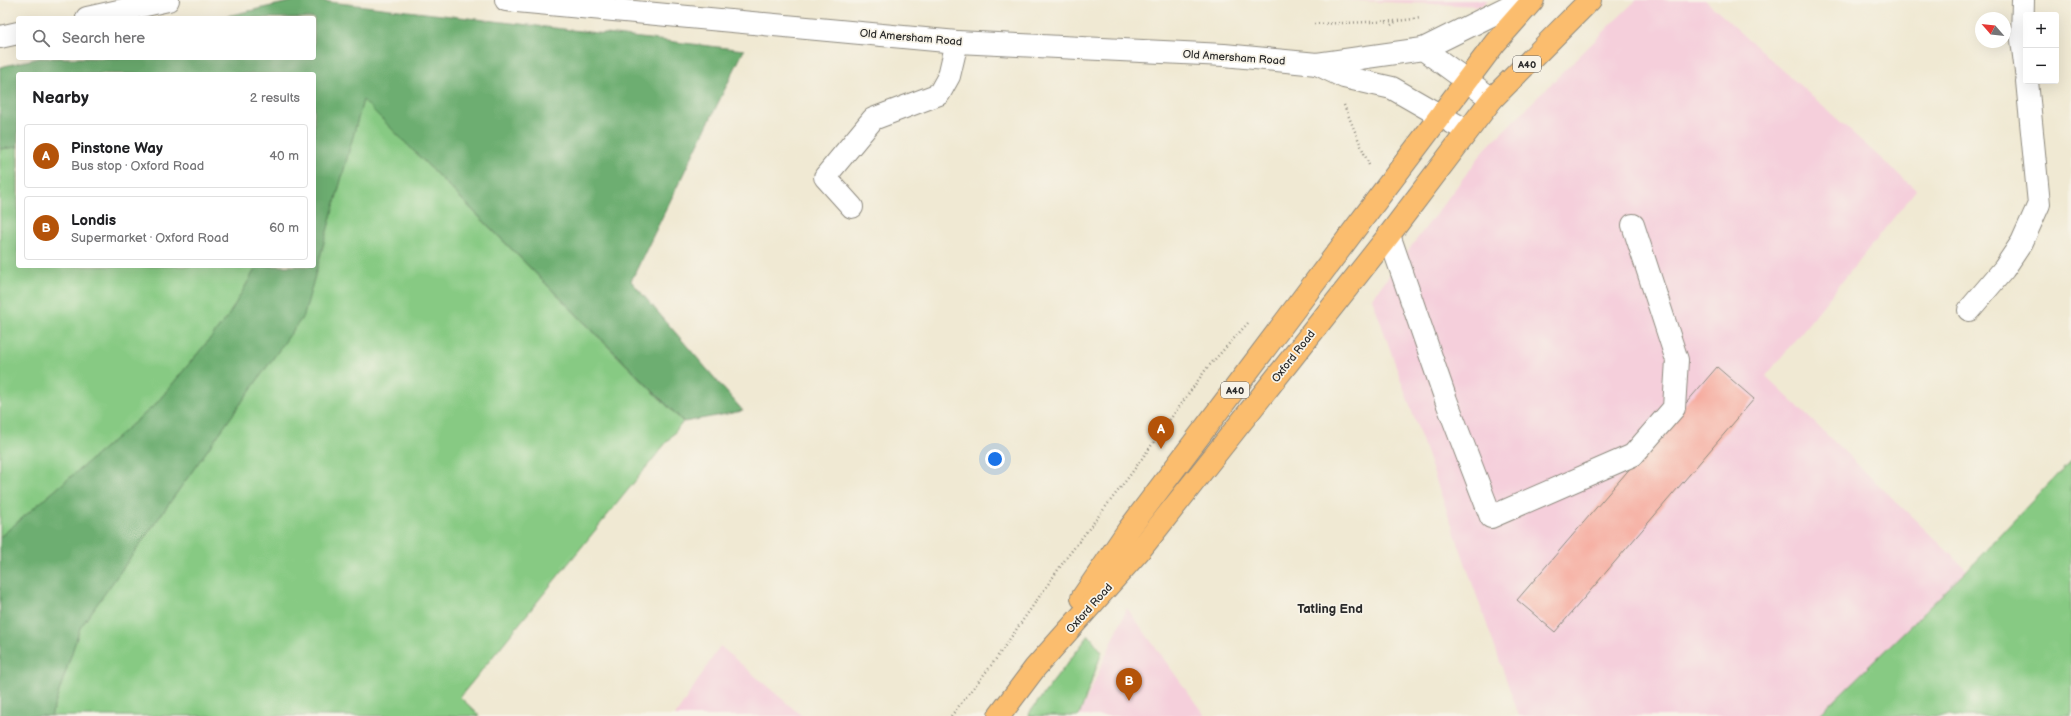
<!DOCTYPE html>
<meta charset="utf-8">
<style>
:root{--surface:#fff;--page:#f2f2f2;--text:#202124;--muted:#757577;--line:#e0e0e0;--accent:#b45309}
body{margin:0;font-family:"Balsamiq Sans",sans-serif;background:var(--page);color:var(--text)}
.controls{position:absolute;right:12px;top:12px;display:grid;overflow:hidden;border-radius:4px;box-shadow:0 4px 16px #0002}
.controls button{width:36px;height:36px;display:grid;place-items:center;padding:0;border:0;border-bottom:1px solid var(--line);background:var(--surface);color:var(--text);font:20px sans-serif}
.compass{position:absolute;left:1975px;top:12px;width:36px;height:36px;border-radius:50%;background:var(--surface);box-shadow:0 4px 16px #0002;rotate:298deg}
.you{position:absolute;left:995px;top:459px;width:14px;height:14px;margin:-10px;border:3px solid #fff;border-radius:50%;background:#1a73e8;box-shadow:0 0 0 6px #1a73e833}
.badge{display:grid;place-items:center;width:26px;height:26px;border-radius:50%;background:var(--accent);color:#fff;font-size:13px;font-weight:700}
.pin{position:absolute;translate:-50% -33px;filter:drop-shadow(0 1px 2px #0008)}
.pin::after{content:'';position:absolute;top:21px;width:14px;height:12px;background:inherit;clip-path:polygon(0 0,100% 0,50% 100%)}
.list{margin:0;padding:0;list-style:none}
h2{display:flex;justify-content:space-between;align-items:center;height:52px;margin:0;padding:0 16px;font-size:17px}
h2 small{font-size:13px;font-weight:400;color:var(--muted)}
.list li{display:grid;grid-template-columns:26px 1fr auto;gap:12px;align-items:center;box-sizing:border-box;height:64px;margin:0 8px 8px;padding:0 8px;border:1px solid var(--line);border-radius:4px}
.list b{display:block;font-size:15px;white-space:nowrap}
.list p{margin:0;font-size:13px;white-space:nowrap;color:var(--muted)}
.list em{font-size:13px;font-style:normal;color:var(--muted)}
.icon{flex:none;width:22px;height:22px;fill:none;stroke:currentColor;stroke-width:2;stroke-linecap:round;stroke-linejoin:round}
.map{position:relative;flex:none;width:2071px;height:716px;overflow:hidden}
.search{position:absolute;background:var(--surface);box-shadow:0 4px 16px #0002;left:16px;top:16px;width:300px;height:44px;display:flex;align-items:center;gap:10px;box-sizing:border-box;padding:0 14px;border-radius:4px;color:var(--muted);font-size:15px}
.panel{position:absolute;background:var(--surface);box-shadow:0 4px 16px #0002;left:16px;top:72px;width:300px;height:196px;border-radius:4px}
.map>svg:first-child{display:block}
.built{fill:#f5cfdb}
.green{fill:#87ca83;stroke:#597a57}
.forest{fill:#6dae71;stroke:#4c6c4e}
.building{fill:#f6ada1}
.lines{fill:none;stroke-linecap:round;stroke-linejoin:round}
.minor-casing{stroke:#8e8a7f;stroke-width:24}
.major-casing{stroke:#8e8a7f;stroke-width:24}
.path{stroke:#8e8a7f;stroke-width:2.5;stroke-dasharray:1 3;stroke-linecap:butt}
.minor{stroke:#fff;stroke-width:22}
.major{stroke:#fbbd6e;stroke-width:22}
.labels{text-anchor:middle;stroke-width:3.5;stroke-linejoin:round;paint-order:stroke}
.shield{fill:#f7f3e8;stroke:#686764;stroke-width:1}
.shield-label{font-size:10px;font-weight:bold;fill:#2b2b2b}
.street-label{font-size:11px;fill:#2b2b2b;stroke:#f7f3e8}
.quarter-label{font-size:13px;font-weight:bold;fill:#2b2b2b;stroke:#f7f3e8}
</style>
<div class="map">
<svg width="2071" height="716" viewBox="0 0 2071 716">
<rect width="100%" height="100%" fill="#f7f3e8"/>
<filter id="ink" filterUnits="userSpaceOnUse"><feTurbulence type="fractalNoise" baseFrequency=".025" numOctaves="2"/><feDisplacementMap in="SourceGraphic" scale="8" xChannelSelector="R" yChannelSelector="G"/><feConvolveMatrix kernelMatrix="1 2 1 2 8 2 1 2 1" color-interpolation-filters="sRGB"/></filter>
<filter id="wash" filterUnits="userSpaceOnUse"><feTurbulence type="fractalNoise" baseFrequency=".012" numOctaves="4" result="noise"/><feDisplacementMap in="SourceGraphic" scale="16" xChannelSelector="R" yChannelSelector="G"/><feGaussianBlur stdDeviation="0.9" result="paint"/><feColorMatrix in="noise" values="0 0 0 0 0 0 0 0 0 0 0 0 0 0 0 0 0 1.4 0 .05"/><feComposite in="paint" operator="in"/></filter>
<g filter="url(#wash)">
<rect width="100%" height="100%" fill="#f0e9d3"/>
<g class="built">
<polygon points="1339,0 1488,0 1481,6"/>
<polygon points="1636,0 1705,0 1916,190 1766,376 1967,570 1818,716 1519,716 1372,298 1486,148"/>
<polygon points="1127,608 1205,716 1079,716"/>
<polygon points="720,646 802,716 675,716"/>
</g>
<g class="green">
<polygon points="363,100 683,422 460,697 480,716 51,716 80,628 304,315"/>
<polygon points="18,147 18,266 257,266 227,318 155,405 0,537 0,149"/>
<polygon points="2071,460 2071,716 1818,716 1967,570"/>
<polygon points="1089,635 1102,652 1079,716 1029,716 1030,712"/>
</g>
<polygon class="forest" points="298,0 313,0 744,50 631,281 743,411 684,422 363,100 304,315 80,628 51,716 0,716 0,537 155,405 227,318 257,266 314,266 314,74 18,74 18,147 0,149 0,67 39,58 314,58 314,18 218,18"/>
<g id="blocks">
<polygon class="building" points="1717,367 1754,399 1555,632 1517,600"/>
</g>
</g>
<g filter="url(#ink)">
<use href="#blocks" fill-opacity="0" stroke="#8e8a7f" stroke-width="1"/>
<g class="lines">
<defs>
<g id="minor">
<polyline points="506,0 957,42 1224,55 1317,64 1423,49 1492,99"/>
<polyline points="2023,0 2022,40 2026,72"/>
<polyline points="87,18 168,0"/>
<polyline points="0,37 18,33"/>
<polyline points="1423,49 1522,0"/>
<polyline points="1317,64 1344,77 1392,88 1467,131"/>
<polyline points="852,207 825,177 873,119 939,94 949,76 957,42"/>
<polyline points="1389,235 1446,400 1491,517 1633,455 1674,408 1677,360 1633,225"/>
<polyline points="1969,310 2004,269 2022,242 2039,204 2027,81"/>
</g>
<g id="major">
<polyline points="1082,598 1129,529 1495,43 1533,0"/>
<polyline points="999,716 1035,668 1140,550 1389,235 1492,99 1590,0"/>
</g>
</defs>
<use href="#minor" class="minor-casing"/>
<use href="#major" class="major-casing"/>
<g class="path">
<polyline points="1314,24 1397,21 1421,18"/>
<polyline points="1391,25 1397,21"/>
<polyline points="1344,105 1369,165"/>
<polyline points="951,716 993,663 1067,557 1131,474 1207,368 1248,323"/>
</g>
<use href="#minor" class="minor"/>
<use href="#major" class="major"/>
</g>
</g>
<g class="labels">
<g class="shield">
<rect x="1513" y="56" width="28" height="16" rx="3"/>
<rect x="1221" y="382" width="28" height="16" rx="3"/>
</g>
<g class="shield-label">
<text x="1527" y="68">A40</text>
<text x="1235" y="394">A40</text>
</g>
<g class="street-label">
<text transform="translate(911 37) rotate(5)" y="4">Old Amersham Road</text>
<text transform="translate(1234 57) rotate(4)" y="4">Old Amersham Road</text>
<text transform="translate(1293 356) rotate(-52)" y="4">Oxford Road</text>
<text transform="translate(1089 608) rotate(-48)" y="4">Oxford Road</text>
</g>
<g class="quarter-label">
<text x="1330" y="613">Tatling End</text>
</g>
</g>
</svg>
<div class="controls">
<button>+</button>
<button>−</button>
</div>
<svg class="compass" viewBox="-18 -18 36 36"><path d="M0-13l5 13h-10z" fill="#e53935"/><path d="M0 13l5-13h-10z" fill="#757577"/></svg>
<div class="you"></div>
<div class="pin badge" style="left:1161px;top:449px">A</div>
<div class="pin badge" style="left:1129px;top:701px">B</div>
<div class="search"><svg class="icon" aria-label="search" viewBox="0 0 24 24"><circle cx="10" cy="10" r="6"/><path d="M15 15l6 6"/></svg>Search here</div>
<section class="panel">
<h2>Nearby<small>2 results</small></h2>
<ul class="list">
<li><span class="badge">A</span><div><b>Pinstone Way</b><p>Bus stop · Oxford Road</p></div><em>40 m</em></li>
<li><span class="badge">B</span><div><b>Londis</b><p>Supermarket · Oxford Road</p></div><em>60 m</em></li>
</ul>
</section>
</div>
